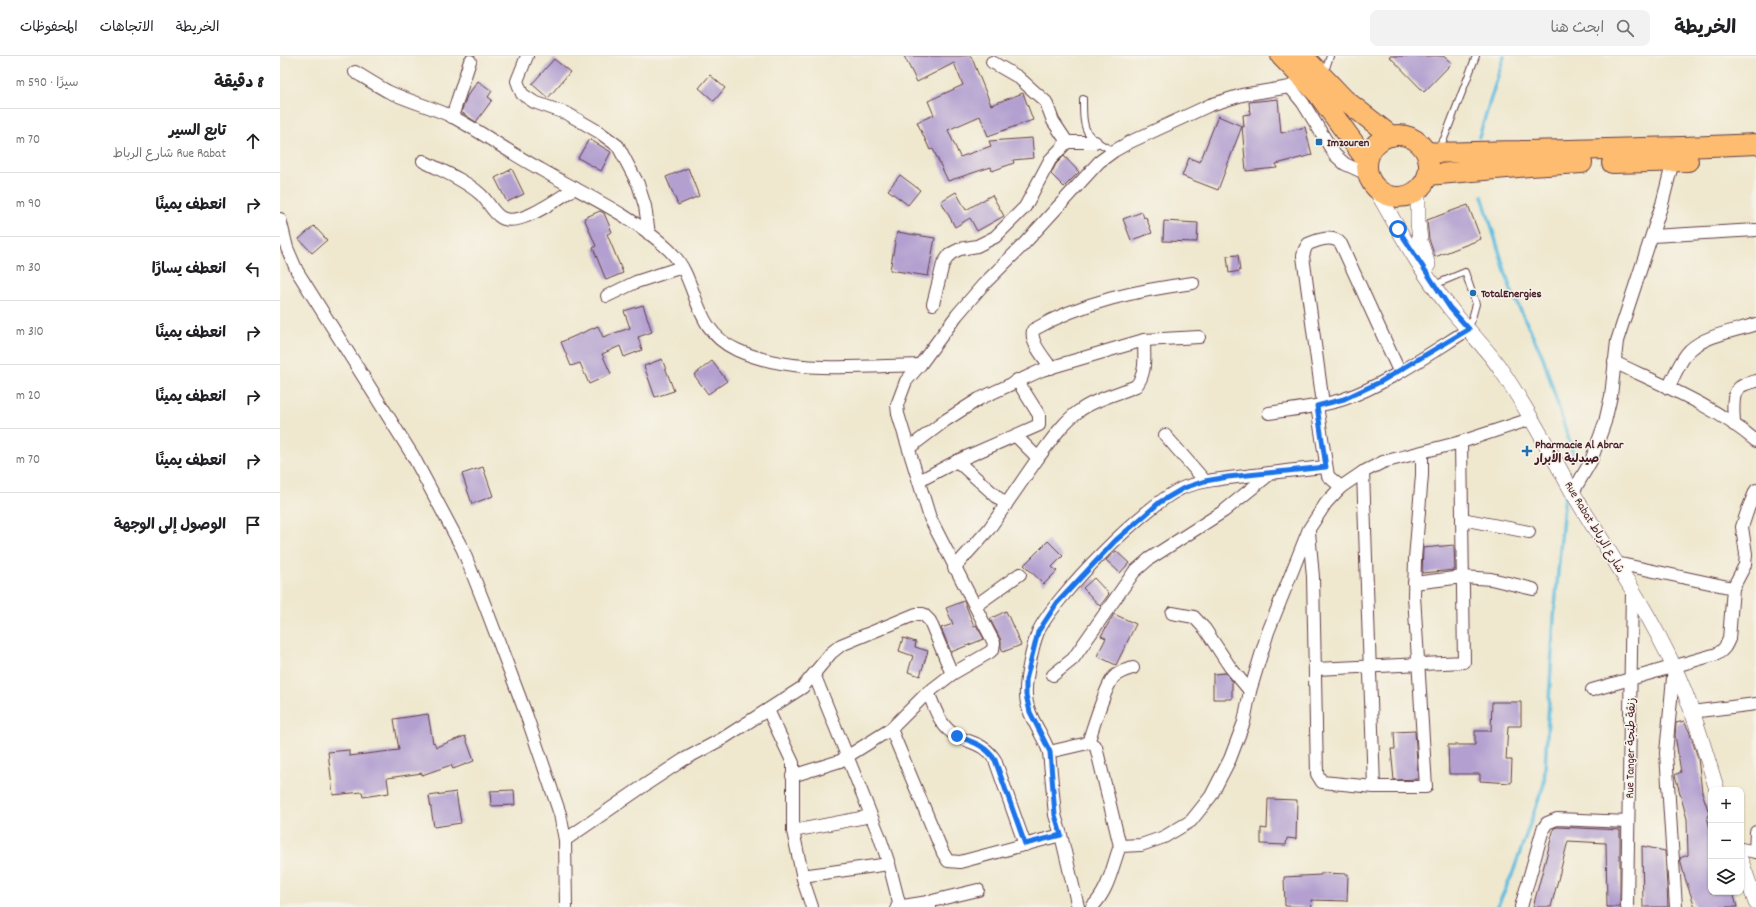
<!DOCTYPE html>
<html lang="ar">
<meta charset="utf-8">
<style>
:root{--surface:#fff;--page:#f2f2f2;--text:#202124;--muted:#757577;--line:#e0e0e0}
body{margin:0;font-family:Dekko,"Playpen Sans Arabic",sans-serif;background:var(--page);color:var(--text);direction:rtl}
.controls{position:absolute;right:12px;bottom:12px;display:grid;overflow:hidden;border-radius:8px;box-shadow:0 1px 3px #0004}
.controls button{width:36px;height:36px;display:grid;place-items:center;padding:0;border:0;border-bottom:1px solid var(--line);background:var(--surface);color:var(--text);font:20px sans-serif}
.stop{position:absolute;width:12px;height:12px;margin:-9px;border:3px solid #1a73e8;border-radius:50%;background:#fff}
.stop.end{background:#1a73e8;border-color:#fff;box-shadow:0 1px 4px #0008}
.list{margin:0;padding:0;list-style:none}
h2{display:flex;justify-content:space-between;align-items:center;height:52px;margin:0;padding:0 16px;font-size:17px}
h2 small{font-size:13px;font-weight:400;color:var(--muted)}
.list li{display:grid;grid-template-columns:26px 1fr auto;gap:12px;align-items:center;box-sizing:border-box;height:64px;padding:0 16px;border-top:1px solid var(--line)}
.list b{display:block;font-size:15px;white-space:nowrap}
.list p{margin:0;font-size:13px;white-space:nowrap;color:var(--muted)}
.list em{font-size:13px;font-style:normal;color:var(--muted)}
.icon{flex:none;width:22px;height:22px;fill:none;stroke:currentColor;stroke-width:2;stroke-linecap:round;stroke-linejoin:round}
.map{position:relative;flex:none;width:1476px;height:851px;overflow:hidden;direction:ltr}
header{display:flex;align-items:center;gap:24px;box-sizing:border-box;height:56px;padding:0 20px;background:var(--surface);border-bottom:1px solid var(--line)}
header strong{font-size:19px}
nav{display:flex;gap:22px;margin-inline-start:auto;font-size:14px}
.search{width:280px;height:36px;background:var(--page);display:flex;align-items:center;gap:10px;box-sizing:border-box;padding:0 14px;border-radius:8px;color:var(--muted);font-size:15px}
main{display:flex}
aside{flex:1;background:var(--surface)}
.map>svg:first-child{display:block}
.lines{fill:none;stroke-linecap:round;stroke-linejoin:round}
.stream{stroke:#62bddf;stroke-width:3.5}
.building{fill:#b3a0d0}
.service-casing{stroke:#633d44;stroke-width:8}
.minor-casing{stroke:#633d44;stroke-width:14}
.tertiary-casing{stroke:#633d44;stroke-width:16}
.trunk-casing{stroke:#633d44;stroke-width:22}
.service{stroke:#fff;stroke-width:6}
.minor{stroke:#fff;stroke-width:12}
.tertiary{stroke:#fff;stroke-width:15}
.trunk{stroke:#fdbc70;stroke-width:20}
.route{stroke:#1a73e8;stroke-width:5}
.poi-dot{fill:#1f6fb2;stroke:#f7f3e8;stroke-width:1.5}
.labels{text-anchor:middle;stroke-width:3;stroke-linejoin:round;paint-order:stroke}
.poi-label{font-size:12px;font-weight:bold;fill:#4a1f2b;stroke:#f7f3e8;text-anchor:start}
.street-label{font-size:12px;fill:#4a1f2b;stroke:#f7f3e8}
</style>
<header>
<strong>الخريطة</strong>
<div class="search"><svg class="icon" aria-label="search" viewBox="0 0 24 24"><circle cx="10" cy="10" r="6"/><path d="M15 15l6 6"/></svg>ابحث هنا</div>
<nav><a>الخريطة</a><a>الاتجاهات</a><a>المحفوظات</a></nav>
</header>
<main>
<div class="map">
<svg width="1476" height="851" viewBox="0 0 1476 851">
<rect width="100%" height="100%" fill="#f7f3e8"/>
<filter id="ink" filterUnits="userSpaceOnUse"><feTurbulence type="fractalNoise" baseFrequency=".025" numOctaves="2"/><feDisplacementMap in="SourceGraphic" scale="8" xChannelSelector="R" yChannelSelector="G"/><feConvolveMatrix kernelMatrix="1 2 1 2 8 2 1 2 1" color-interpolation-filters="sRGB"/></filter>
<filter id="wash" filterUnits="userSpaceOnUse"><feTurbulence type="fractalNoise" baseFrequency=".012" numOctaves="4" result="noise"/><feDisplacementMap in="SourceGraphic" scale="16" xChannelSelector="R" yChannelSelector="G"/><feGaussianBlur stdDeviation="0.9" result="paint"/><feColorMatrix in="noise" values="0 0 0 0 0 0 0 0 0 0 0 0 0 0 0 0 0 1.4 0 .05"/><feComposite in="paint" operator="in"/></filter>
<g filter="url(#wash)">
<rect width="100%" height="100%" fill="#efe8cf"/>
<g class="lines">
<g class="stream">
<polyline points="1199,81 1224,0"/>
<polyline points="1202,140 1231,234 1263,301 1295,404"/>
<polyline points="1217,851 1232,819 1264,728 1274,562 1285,437"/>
</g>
</g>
<g id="blocks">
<g class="building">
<polygon points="624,0 691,0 711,49 743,37 753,64 708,80 700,60 668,74 680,101 711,90 709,85 752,82 754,102 733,104 734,107 712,115 711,111 668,125 653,93 650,94 637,66 654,59 648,45 683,29 674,7 637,26"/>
<polygon points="1109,0 1163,0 1172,7 1144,36"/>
<polygon points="274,3 290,16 268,42 252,28"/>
<polygon points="430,19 445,32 434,45 419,32"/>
<polygon points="198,25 212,35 208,41 212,44 196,66 181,56 187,40"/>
<polygon points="998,43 1001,77 1025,71 1032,99 996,108 997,112 966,115 962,70 938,134 902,120 909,102 920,106 938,60 964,71 963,59 970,58 969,46"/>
<polygon points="309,83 331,96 321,115 298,102"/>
<polygon points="784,100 799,116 784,131 771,118 776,108"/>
<polygon points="408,112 419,140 398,149 386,121"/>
<polygon points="232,113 244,138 227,146 215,122"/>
<polygon points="620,119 640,134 628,149 608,134"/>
<polygon points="676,136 686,154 712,139 724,160 697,175 690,162 675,171 661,145"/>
<polygon points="1188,149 1201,183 1155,201 1149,183 1147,164"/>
<polygon points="320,155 324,157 332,176 327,178 343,217 326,224 313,192 316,190 304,162"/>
<polygon points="862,156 864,162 866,161 872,177 851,184 843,163"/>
<polygon points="884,165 918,167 917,186 883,185"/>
<polygon points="34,170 47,184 32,197 19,183"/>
<polygon points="617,176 655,182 648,220 610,214"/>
<polygon points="958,199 960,215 949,217 947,200"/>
<polygon points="363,249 372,276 358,281 362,294 344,301 340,290 322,298 331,318 309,328 300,307 291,310 281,286 318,270 323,281 350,272 344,255"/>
<polygon points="382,303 394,335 375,341 364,310"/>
<polygon points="432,305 447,325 428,338 414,319"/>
<polygon points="203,411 213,440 192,448 182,418"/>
<polygon points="768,485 783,500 772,511 777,515 764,528 744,509"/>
<polygon points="1174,489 1175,514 1142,517 1143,492"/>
<polygon points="836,495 849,507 840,517 826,504"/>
<polygon points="814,522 829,538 820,550 803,532"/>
<polygon points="684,545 694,570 696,569 704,583 671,596 661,572 673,568 666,552"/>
<polygon points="726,555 741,589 723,596 721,591 721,584 710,563"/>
<polygon points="834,558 856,568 836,609 817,600 826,582 821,580"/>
<polygon points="623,582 636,586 635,591 648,595 640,620 628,616 633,600 619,595"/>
<polygon points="946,617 952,625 952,643 933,643 933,618"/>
<polygon points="1212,646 1241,646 1241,670 1228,670 1226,704 1232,704 1231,727 1200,725 1200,718 1169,718 1168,689 1195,689 1195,675 1211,675"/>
<polygon points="148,658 153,687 154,686 156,691 185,680 194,705 173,713 171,709 142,719 142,717 107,722 109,737 83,741 82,736 53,739 48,696 69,694 69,700 119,694 114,663"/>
<polygon points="1404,665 1409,675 1418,702 1422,736 1429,757 1427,761 1431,776 1431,836 1453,836 1457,851 1415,851 1404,819 1400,802 1408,799 1407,763 1395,719 1401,716 1395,679 1396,667"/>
<polygon points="1135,675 1138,723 1114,724 1111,693 1115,693 1114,676"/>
<polygon points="234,734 235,749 211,750 210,735"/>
<polygon points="176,736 181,767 154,771 149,740"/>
<polygon points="988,743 1017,744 1016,783 1007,782 1006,789 981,788 981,772 987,773"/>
<polygon points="1277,771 1340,774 1340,851 1327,851 1326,787 1288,785 1271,851 1253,851 1274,772"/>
<polygon points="1362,790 1385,795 1388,851 1363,851"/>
<polygon points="1041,817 1068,818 1067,845 1031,844 1032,851 1005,850 1004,821 1041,819"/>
</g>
</g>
</g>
<g filter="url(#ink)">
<use href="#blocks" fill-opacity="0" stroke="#633d44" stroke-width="1"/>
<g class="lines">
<defs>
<g id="service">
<polyline points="1044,18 1050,0"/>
<path d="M803,43C803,75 804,81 834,95"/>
<polyline points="1155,91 1160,89 1164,83 1196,0"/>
<polyline points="1154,229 1185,216 1196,248 1189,273"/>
</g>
<g id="minor">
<polyline points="247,0 237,25 242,38 254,46 288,58 319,76 338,90 358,128 365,150 369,178"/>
<polyline points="712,6 738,21 766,46 773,65 787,86 815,86"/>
<path d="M75,16C85,22 96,29 107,35C128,45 152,51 173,61C203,77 230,97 260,113C303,138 352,159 389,194C420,223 410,273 457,294C512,319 581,310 640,309"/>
<polyline points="1010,31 1023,47 1055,99 1065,108 1087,118"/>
<polyline points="172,61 190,5"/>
<path d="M143,105C162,115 183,123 199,137C207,143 211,154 219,160C236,175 280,141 295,132"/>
<polyline points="0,163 7,192 17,215 133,400 183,494 206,552 246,658 280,758 285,784 286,851"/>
<polyline points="1372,180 1476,174"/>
<polyline points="327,240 356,226 402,211"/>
<polyline points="653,248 663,208 670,198 680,193 697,190 715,181 745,151 770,104 787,86"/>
<path d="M1334,306C1382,329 1435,350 1476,385"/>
<path d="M771,312C764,301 750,287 753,274C801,246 859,234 913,227"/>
<path d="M1388,332C1394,321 1401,302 1410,294C1426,279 1455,275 1476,268"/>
<path d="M1043,348L1023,200L1025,193L1028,188C1038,184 1053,178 1061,188L1119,315"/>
<polyline points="1037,350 1048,420 1061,431"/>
<path d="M989,357C1014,353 1040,351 1064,343C1105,329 1152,296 1189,273"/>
<path d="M1454,369C1454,359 1451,340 1458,333C1462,328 1470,327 1476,325"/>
<polyline points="885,379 925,425"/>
<polyline points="629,392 666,364 699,343 762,314 864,284 919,281"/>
<path d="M758,402C771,385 782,367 799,355C815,343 838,338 856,330C867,317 864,300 864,284"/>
<polyline points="677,405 726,449"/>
<polyline points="639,425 677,405 759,369 759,359 737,324"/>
<polyline points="1293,436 1311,405 1325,366 1331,340 1337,285 1382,148 1393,105"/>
<polyline points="1182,463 1249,476"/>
<polyline points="1029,476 1033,521 1037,718 1042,726 1094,731 1083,416"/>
<polyline points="1336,507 1453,532"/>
<polyline points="674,512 709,473 758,402 736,380"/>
<polyline points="1134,527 1183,521 1211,523 1253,533"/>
<polyline points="695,550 740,518"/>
<polyline points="892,557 914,561 925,573 950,611 970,635"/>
<polyline points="1394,611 1386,697 1396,851"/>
<polyline points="1036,613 1184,606 1181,386"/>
<polyline points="534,618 599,779 609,808 620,851"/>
<polyline points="773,619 793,603 854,516 869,503 944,455 991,417"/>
<path d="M1312,634L1437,598C1444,594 1446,590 1449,583L1453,532L1465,509L1466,498L1462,471L1468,453L1476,434"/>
<path d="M648,636C654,650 659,667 671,676C687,688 703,685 715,704L745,789"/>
<polyline points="488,654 513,707 513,775 524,827 532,851"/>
<polyline points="1411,656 1476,648"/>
<path d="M808,687C813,672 824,634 833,622C838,616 846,614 853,612"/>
<path d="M769,696C762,676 746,659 746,638C745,624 753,588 758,576C774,541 869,444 905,431C928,423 950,422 974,419C998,416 1021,413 1046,411"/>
<polyline points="512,720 560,705 611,673"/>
<polyline points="1094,731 1146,731 1134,540 1135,503 1142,419 1142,397"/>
<polyline points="513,775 591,760"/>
<polyline points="781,779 775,759 769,696 808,687 812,688 816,691 840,790"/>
<polyline points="285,784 362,731 403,704 442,683 523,631 551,597 561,589 636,558 643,558 650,565 672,618"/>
<polyline points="1461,793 1476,796"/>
<polyline points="1475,796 1476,776"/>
<polyline points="522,820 609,808"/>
<polyline points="648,846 698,834"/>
<polyline points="617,851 648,846 650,851"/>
<polyline points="798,851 781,779 680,806 668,805 663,797 611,673 645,639 672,618 710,596 713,593 714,587 650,462 618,358 617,349 626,325 640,309 677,259 702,230 743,189 819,106 834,95 850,86 930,49 962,39 1010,31 1023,21"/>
<path d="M812,851C829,834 832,811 840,790L861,789L884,781L911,765L931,740L950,703L964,666L970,635L988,576L1029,473L1046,447L1061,431L1083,416L1103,406L1181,386L1251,363"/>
<polyline points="1241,851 1263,773 1267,767 1277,763 1348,766"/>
<polyline points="1347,851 1352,533"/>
</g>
<g id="tertiary">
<path d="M1096,134C1119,174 1141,216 1170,252C1186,273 1206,291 1221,314C1248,353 1270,396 1293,437C1327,494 1365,549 1393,609C1412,649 1424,692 1437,734"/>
<polyline points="1138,134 1138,166 1140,185 1148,209"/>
<polyline points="1461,805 1476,847"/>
</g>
<g id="trunk">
<polyline points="1001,0 1038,38 1087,105"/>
<polyline points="1023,0 1065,44 1111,80"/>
<circle cx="1118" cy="110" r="31"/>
<path d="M1146,96C1178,98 1208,95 1240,95C1319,93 1397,92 1476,88"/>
<polyline points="1332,107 1408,105"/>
<polyline points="1148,119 1249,110 1302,107"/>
</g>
</defs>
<use href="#service" class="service-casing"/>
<use href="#minor" class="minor-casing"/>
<use href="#tertiary" class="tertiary-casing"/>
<use href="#trunk" class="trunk-casing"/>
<use href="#service" class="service"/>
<use href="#minor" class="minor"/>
<use href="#tertiary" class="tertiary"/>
<use href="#trunk" class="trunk"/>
</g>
</g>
<g class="lines" filter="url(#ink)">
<path class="route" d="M677,680C693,686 705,689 715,704L745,788L781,779L775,759L770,696L750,656L746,639V624L758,576L777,547L835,485L880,446L904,432L925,425L948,421L1046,411L1037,350L1064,343L1100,326L1189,273L1170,252L1118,173"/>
</g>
<g class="poi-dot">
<rect x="1035" y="82" width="8" height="8" rx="2"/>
<circle cx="1193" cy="237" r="4"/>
<path d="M1245 389h4v4h4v4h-4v4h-4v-4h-4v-4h4z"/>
</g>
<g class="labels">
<g class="poi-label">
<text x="1047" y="90">Imzouren</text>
<text x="1201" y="241">TotalEnergies</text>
<text x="1255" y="392">Pharmacie Al Abrar<tspan x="1255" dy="14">صيدلية الأبرار</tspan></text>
</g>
<g class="street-label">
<text transform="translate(1315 471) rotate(59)" y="4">Rue Rabat شارع الرباط</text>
<text transform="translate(1350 692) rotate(-89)" y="4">Rue Tanger زنقة طنجة</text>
</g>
</g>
</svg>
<div class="controls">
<button>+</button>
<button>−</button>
<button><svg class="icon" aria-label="layers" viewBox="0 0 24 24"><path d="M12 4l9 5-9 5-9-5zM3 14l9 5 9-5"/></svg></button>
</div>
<div class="stop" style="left:1118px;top:173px"></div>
<div class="stop end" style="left:677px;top:680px"></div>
</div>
<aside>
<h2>8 دقيقة<small>سيرًا · 590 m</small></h2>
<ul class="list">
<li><svg class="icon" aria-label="ahead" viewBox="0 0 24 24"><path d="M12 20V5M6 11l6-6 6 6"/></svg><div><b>تابع السير</b><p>Rue Rabat شارع الرباط</p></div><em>70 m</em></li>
<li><svg class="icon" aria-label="right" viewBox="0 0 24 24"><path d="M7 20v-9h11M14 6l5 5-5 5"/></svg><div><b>انعطف يمينًا</b></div><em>90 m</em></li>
<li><svg class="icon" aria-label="left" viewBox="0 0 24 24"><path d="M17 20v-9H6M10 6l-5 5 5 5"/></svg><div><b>انعطف يسارًا</b></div><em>30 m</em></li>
<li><svg class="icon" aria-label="right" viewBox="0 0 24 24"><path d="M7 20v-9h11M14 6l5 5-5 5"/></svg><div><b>انعطف يمينًا</b></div><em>310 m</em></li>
<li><svg class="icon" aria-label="right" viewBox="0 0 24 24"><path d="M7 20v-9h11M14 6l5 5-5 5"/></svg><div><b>انعطف يمينًا</b></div><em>20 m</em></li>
<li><svg class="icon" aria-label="right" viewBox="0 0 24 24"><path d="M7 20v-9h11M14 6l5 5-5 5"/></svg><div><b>انعطف يمينًا</b></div><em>70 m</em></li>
<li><svg class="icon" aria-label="arrive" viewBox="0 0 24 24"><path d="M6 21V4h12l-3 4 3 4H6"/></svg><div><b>الوصول إلى الوجهة</b></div></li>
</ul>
</aside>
</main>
